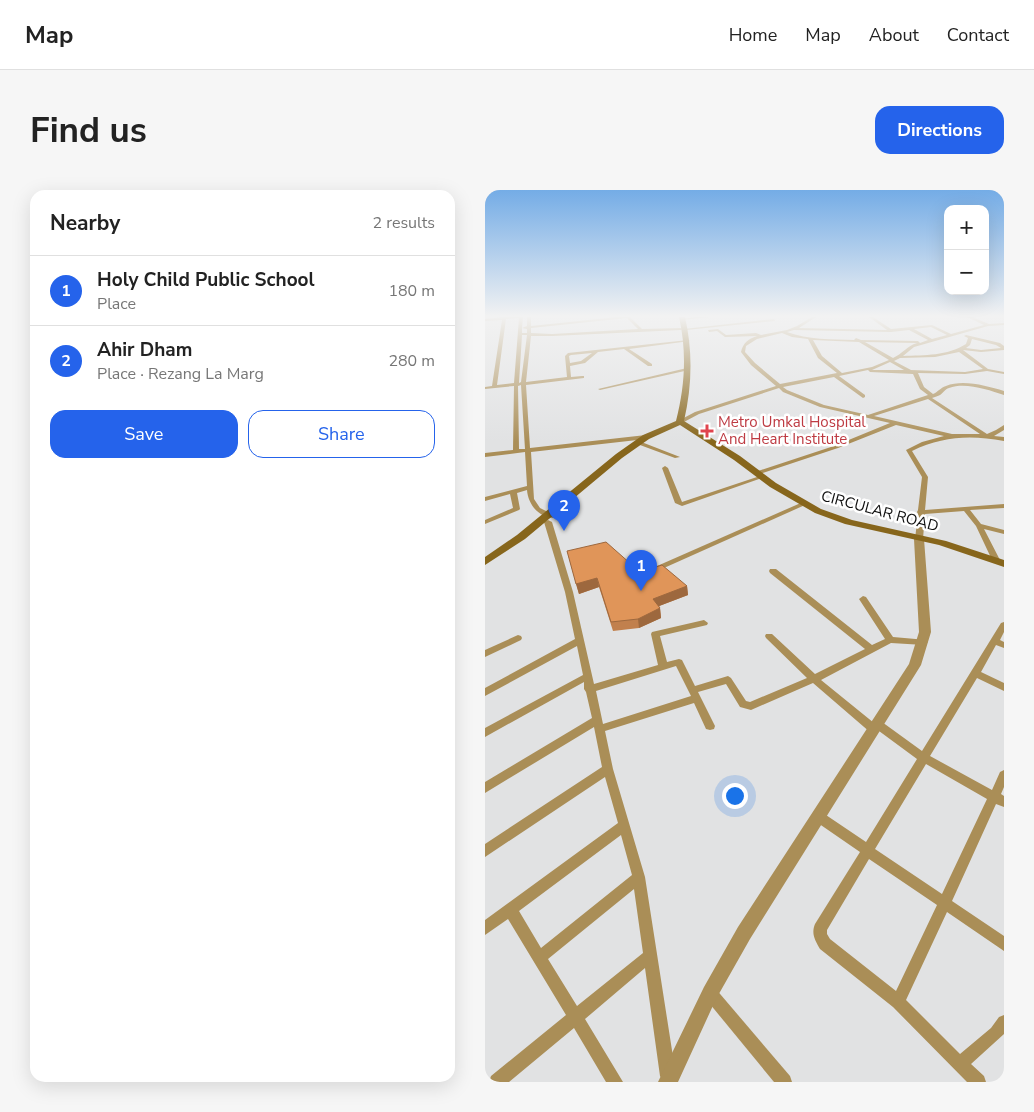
<!DOCTYPE html>
<meta charset="utf-8">
<style>
:root{--surface:#fff;--page:#f6f6f6;--text:#222;--muted:#767676;--line:#e0e0e0;--accent:#2563eb}
body{margin:0;font-family:"Nunito Sans",sans-serif;background:var(--page);color:var(--text)}
.controls{position:absolute;right:15px;top:15px;display:grid;overflow:hidden;border-radius:10px;box-shadow:0 5px 20px #0002}
.controls button{width:45px;height:45px;display:grid;place-items:center;padding:0;border:0;border-bottom:1px solid var(--line);background:var(--surface);color:var(--text);font:25px sans-serif}
.you{position:absolute;left:249px;top:605px;width:18px;height:18px;margin:-12px;border:4px solid #fff;border-radius:50%;background:#1a73e8;box-shadow:0 0 0 8px #1a73e833}
.badge{display:grid;place-items:center;width:32px;height:32px;border-radius:50%;background:var(--accent);color:#fff;font-size:16px;font-weight:700}
.pin{position:absolute;translate:-50% -41px;filter:drop-shadow(0 1px 2px #0008)}
.pin::after{content:'';position:absolute;top:26px;width:18px;height:15px;background:inherit;clip-path:polygon(0 0,100% 0,50% 100%)}
.list{margin:0;padding:0;list-style:none}
h2{display:flex;justify-content:space-between;align-items:center;height:65px;margin:0;padding:0 20px;font-size:21px}
h2 small{font-size:16px;font-weight:400;color:var(--muted)}
.list li{display:grid;grid-template-columns:32px 1fr auto;gap:15px;align-items:center;box-sizing:border-box;height:70px;padding:0 20px;border-top:1px solid var(--line)}
.list b{display:block;font-size:19px;white-space:nowrap}
.list p{margin:0;font-size:16px;white-space:nowrap;color:var(--muted)}
.list em{font-size:16px;font-style:normal;color:var(--muted)}
.actions{display:flex;gap:10px;padding:15px 20px}
.actions a{flex:1;padding:11px 0;border:1px solid var(--accent);border-radius:15px;text-align:center;font-size:18px;color:var(--accent)}
.actions .main{background:var(--accent);color:#fff}
.map{position:relative;flex:none;width:519px;height:892px;overflow:hidden;border-radius:15px}
header{display:flex;align-items:center;gap:30px;box-sizing:border-box;height:70px;padding:0 25px;background:var(--surface);border-bottom:1px solid var(--line)}
header strong{font-size:24px}
nav{display:flex;gap:28px;margin-inline-start:auto;font-size:18px}
.intro{display:flex;align-items:center;justify-content:space-between;box-sizing:border-box;height:120px;padding:0 30px}
h1{margin:0;font-size:35px}
.button{padding:12px 22px;border-radius:15px;background:var(--accent);color:#fff;font-size:18px;font-weight:700}
main{display:flex;gap:30px;padding:0 30px}
aside{flex:1;background:var(--surface);border-radius:15px;box-shadow:0 5px 20px #0002}
.map>svg:first-child{display:block}
.lines{fill:none;stroke-linecap:round;stroke-linejoin:round}
.minor{fill:#aa8e57;fill-rule:evenodd}
.tertiary{fill:#aa8e57;fill-rule:evenodd}
.secondary{fill:#87661c;fill-rule:evenodd}
.wall{fill:#c1804d}
.shaded-wall{fill:#9d683e}
.building{fill:#e09559;stroke:#9d683e}
.health-dot{fill:#e0444e;stroke:#fff;stroke-width:2}
.labels{text-anchor:middle;stroke-width:5;stroke-linejoin:round;paint-order:stroke}
.far-health-label{font-size:15px;fill:#be3a42;stroke:#fff;text-anchor:start}
.far-street-label{font-size:15px;fill:#101010;stroke:#fff}
</style>
<header>
<strong>Map</strong>
<nav><a>Home</a><a>Map</a><a>About</a><a>Contact</a></nav>
</header>
<div class="intro"><h1>Find us</h1><a class="button">Directions</a></div>
<main>
<aside>
<h2>Nearby<small>2 results</small></h2>
<ul class="list">
<li><span class="badge">1</span><div><b>Holy Child Public School</b><p>Place</p></div><em>180 m</em></li>
<li><span class="badge">2</span><div><b>Ahir Dham</b><p>Place · Rezang La Marg</p></div><em>280 m</em></li>
</ul>
<div class="actions"><a class="main">Save</a><a>Share</a></div>
</aside>
<div class="map">
<svg width="519" height="892" viewBox="0 0 519 892">
<rect width="100%" height="100%" fill="#e1e2e3"/>
<g class="lines">
<g class="minor">
<path d="M19,127H38L37,138L42,136V127H46V136L132,127H145L157,139L196,138L198,139L196,140L67,146H46L41,192L82,187L80,166L83,163L203,150L205,151L144,159L167,174V176H163L139,159L113,162L100,173L85,176L86,187L97,186H99V188L41,195L45,258L161,245L164,247L161,249L46,262L49,309L55,318L71,326V328C55,329 43,315 42,300L32,303L35,319L34,320L0,334V330L28,318L25,304L0,311V307L42,296L40,262L0,267V263L28,260L29,196L0,199V197L7,196L17,130L0,131V129ZM34,128L29,193L12,195L21,129ZM142,128L153,139L67,144L46,143V138ZM37,138L42,139V143H37ZM37,145H42L36,192L34,193ZM107,163L96,171L85,173L84,166L86,165ZM36,195L40,259H34L33,196Z"/>
<polygon points="212,127 225,127 197,130 195,129"/>
<path d="M327,127H331L314,138L402,140L384,127H388L406,139L447,135L466,144L499,135L482,127H487L504,134L519,133V135L503,136L429,157L418,166C440,165 462,166 481,154L483,148L479,146L481,145L515,153L519,156V160L496,162L478,160L503,179L519,182V184L502,181L480,184L433,183L439,197L448,204C453,202 455,198 461,196C478,189 502,196 519,201V205C503,200 481,192 464,198C460,199 458,203 455,205C453,206 450,207 447,208L502,244L511,240L519,235V240L509,246L519,247V251C486,245 458,246 427,261L443,287L440,320L519,314V318L485,320L496,334L519,340V344L499,339L516,372L515,374H512L508,372L491,336L479,321L440,324L438,349L434,351L430,349L433,324L432,322L433,320L437,287L421,260L437,252L459,246L411,235L353,258L272,285L269,283L270,282L349,256L405,233L335,217L298,202L294,198L214,224L197,233H193V231L210,222L291,196L266,175L256,162C258,153 263,149 272,146L240,147L232,141L224,142L223,140L233,139L241,145L271,143L276,145L302,140L312,136ZM446,137L462,145L447,149L429,139ZM309,140L406,142L424,140L443,150L435,153L433,151L376,150L371,148L369,150C347,149 323,150 302,142ZM297,143L307,147L323,149L333,168L352,183L295,194L270,173L260,162L261,156L272,149ZM487,149L511,155L516,158L496,160L481,158L485,155ZM328,150L374,152L404,170L387,177L357,183L337,166ZM380,152L432,153C422,156 417,164 408,168ZM474,162L498,179L480,182L426,180L409,171L415,168L450,167ZM405,172L419,180H387ZM383,180L385,182L428,184L435,199L443,205L383,225L339,215L302,200L298,197L349,187L378,208L380,207V205L354,186ZM443,209L495,244H467L389,226Z"/>
<polygon points="289,129 290,131 201,140 199,139"/>
<polygon points="202,178 204,178 204,180 115,200 113,199"/>
<polygon points="155,253 159,253 195,267 190,268 155,255"/>
<polygon points="180,276 183,278 197,312 275,286 280,287 197,316 190,313 177,278"/>
<polygon points="318,312 320,313 320,315 170,382 167,382 163,380"/>
<path d="M63,330L67,332L88,402L109,494L173,475L166,444L167,442L219,430L223,433L222,435L175,446L182,472L194,469L197,470L210,496L243,486L246,488L261,511L265,512L322,488L281,448L280,446L281,444H287L330,484L380,459L285,383L284,381L285,379H291L387,455L400,449L374,409L378,406L381,407L408,447L442,450L443,452L439,455L406,453L336,490L389,533L393,531L397,532L437,561L516,433L519,432V442L515,450L519,452V458L511,455L496,482L519,493V501L492,488L445,566L507,600L515,582L519,580V597L516,604L519,606V617L511,614L467,711L519,746V761L462,722L421,810L475,864L506,838L514,827L519,825V844L486,874L499,886L501,892H482L408,817L335,759C330,750 326,744 330,734L375,662L330,631L328,627L330,623L334,622L338,623L381,652L432,569L394,541L390,544L386,543L328,493L266,520L255,517L241,494L213,502L230,536L229,539L225,540L221,539L209,513L120,541L128,579L160,687L191,886L188,891L179,892L175,886L160,778L100,829L138,892H121L89,838L24,892H4L6,886L81,825L23,729L0,745V730L133,633L120,587L0,667V654L117,577L109,537L0,603V592L107,528L101,502L99,499V492L0,547V538L98,485L92,456L0,506V498L90,449L80,402L59,332ZM191,476L206,506L118,534L111,501ZM441,574L502,609L457,704L390,659ZM136,645L147,685L56,758L34,721ZM384,669L452,715L411,801L345,749L342,744V740ZM149,699L158,763L92,816L63,769Z"/>
<polygon points="33,445 36,446 37,448 36,450 0,467 0,460"/>
<polygon points="225,796 230,798 305,886 307,892 289,892 220,808 218,803 220,798"/>
</g>
<polygon class="tertiary" points="434,346 439,349 446,442 436,475 265,749 231,809 193,892 173,892 219,797 253,737 424,474 434,442 429,349"/>
<path class="secondary" d="M194,127H200C208,162 207,196 199,231L255,266L291,293L336,319L367,330L461,351L519,370V377L454,355L360,334L330,323L285,297L249,270L195,235L164,249L137,268L40,349L0,375V367L32,345L131,264L158,245L191,231C200,196 202,162 194,127Z"/>
</g>
<polygon class="wall" points="82,361 202,396 203,405 174,416 175,418 176,428 154,438 128,441 114,397 94,404"/>
<g class="shaded-wall">
<polygon points="112,388 114,397 94,404 91,394"/>
<polygon points="202,396 203,405 169,418 168,409"/>
<polygon points="175,418 176,428 154,438 153,429"/>
</g>
<polygon class="building" points="121,352 155,382 177,375 202,396 168,409 175,418 153,429 126,432 112,388 91,394 82,361"/>
<linearGradient id="sky" x2="0" y2="1"><stop stop-color="#74ace6"/><stop offset="0.5" stop-color="#f2f2f2"/><stop offset="1" stop-color="#f2f2f2" stop-opacity="0"/></linearGradient>
<rect width="519" height="252" fill="url(#sky)"/>
<path class="health-dot" d="M219.5 233.5h5v5h5v5h-5v5h-5v-5h-5v-5h5z"/>
<g class="labels">
<g class="far-health-label">
<text x="233" y="237">Metro Umkal Hospital<tspan x="233" dy="17">And Heart Institute</tspan></text>
</g>
<g class="far-street-label">
<text transform="translate(395 321) rotate(15)" y="5">CIRCULAR ROAD</text>
</g>
</g>
</svg>
<div class="controls">
<button>+</button>
<button>−</button>
</div>
<div class="you"></div>
<div class="pin badge" style="left:156px;top:401px">1</div>
<div class="pin badge" style="left:79px;top:341px">2</div>
</div>
</main>
